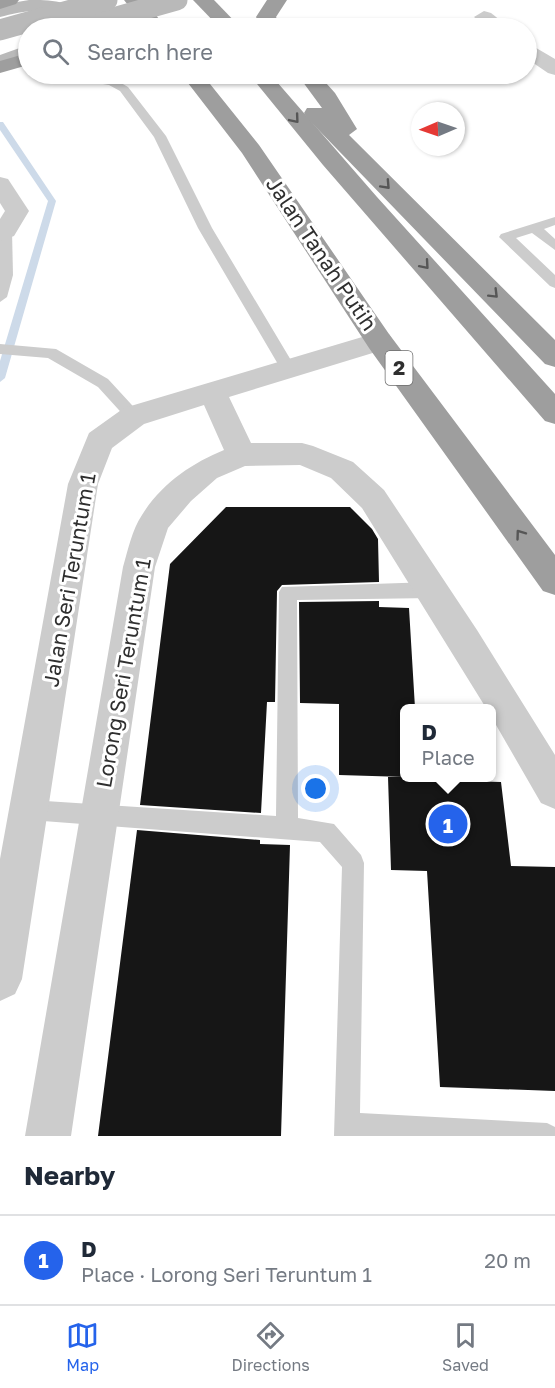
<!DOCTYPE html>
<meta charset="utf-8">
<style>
:root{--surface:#fff;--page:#f2f2f3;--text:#1f2937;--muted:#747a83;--line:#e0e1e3;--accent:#2563eb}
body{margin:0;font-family:"Golos Text",sans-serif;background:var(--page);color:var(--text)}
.compass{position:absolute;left:411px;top:102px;width:54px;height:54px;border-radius:50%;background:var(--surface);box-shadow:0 2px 4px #0004;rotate:268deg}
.you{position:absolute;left:316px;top:789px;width:21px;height:21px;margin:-15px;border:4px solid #fff;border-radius:50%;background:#1a73e8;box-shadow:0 0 0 9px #1a73e833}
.badge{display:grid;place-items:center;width:39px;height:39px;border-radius:50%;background:var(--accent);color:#fff;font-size:20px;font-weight:700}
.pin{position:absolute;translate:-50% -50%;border:3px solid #fff;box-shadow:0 2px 6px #0006}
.popup{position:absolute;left:400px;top:704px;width:96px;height:78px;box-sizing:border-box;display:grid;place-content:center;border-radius:9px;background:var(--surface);filter:drop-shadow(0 2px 4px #0005);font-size:20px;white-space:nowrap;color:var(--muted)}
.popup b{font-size:22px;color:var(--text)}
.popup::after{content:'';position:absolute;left:50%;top:100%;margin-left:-12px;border:12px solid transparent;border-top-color:var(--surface)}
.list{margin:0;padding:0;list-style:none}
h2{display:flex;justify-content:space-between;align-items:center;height:78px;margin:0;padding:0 24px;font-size:26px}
h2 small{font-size:20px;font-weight:400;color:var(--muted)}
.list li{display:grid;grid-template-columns:39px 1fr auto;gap:18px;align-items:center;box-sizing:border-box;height:90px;padding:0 24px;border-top:2px solid var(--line)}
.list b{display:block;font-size:22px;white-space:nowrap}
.list p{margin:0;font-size:20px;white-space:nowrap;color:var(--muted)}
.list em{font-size:20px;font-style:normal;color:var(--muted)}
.icon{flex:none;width:33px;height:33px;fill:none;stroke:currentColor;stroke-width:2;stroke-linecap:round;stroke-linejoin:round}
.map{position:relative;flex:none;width:555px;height:1136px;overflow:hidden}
.search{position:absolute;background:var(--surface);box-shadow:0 2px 4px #0004;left:18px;right:18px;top:18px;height:66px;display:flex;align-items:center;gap:15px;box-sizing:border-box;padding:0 21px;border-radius:33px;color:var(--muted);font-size:22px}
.sheet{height:168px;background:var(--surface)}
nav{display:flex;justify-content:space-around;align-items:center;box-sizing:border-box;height:84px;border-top:2px solid var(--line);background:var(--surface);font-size:16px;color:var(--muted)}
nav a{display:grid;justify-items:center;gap:3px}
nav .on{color:var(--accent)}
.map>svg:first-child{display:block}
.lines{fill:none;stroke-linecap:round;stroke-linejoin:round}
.stream{fill:#cddae9;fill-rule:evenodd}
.building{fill:#161616}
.service{fill:#ccc;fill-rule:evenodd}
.minor{fill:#ccc;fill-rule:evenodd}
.secondary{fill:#b9b9b9;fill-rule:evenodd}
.trunk{fill:#9e9e9e;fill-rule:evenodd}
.secondary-bridge{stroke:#b9b9b9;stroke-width:21}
.oneway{stroke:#565656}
.labels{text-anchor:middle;stroke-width:6;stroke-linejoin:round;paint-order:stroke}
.shield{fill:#fff;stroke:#6d6d6d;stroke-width:1.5}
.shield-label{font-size:20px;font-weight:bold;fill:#2f2f2f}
.street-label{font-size:21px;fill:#2f2f2f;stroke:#fff}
</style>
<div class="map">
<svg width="555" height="1136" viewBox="0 0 555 1136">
<rect width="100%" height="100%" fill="#fff"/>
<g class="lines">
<polygon class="stream" points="0,122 3,122 56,201 5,378 0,382 0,361 48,201 0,130"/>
</g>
<g class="building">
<polygon points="226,507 350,507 372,529 378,539 379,582 282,585 277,591 275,702 267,702 261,813 140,805 170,564"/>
<polygon points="379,601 379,607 409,608 415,708 405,708 405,777 339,775 339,704 300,703 299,602"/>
<polygon points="388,777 461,777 462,781 501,782 511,866 555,867 555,1091 440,1087 427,871 391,870"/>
<polygon points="137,830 260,840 260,844 290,845 281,1136 98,1136"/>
</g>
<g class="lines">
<g class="service">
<polygon points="95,77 116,80 128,87 166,136 212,228 295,367 292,371 282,371 198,228 154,137 120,91 109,85 91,82 91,78"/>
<polygon points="555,217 555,225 544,229 555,239 555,250 532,233 516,238 555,275 555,288 550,286 499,237 501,234"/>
<polygon points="5,227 12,231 13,275 7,297 0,302 0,228"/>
<polygon points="0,344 56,349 108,379 142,416 140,420 128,420 98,387 48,358 0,354"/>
<polygon points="432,582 438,585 441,590 438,595 432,598 297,600 298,818 334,824 361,855 364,863 360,1113 547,1123 555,1127 555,1136 334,1136 342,867 320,842 30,820 22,817 19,810 22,803 30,800 276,816 279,592 282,587"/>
</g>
<g class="minor">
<polygon points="484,11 491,13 510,28 488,28 474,17"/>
<polygon points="526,42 555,59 555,75 548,73 526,58"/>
<polygon points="0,177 8,179 29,211 14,236 0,241 0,219 5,211 0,203"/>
<path d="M379,332L389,334L393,341L389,348L229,397L251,443H302L313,446L353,462L384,490L477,630L555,755V809L541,803L492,718V708H486L362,508L331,478L300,465L245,466L217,478L191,501L168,528L155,567L71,1136H25L123,567C128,550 132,530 142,515C161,484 192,463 224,450L204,405L144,424L112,448L98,484L22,979L15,994L0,1001V859L68,484L89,433L124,408Z"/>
</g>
<g class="secondary">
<path d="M29,0C48,0 74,0 86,17L83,28H62L66,19C48,5 20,12 0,17V5Z"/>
<polygon points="28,45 28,58 0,68 0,55"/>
</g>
<g class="trunk">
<polygon points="0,0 19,0 16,4 0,9"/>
<polygon points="124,0 144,0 166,28 146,28"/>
<polygon points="193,0 214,0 241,28 220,28"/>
<polygon points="267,0 287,0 276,17 282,28 262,28 256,17"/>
<polygon points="28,53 28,65 0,73 0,61"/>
<polygon points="181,74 202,74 259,145 389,334 555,555 555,595 543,591 369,348 242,153"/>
<polygon points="249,74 270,74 377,197 555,394 555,424 545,421 323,165"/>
<polygon points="297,74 318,74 335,93 357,129 349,135 555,340 555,367 545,364 307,118 304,113 307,108 322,108"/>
</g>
<g class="secondary-bridge">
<polyline points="81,27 177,0"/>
<polyline points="0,30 107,0"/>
</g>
</g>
<defs><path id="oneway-chevron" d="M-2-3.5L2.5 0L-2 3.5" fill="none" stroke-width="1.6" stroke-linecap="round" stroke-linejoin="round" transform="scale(1.5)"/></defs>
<g class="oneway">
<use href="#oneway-chevron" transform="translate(295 119) rotate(50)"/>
<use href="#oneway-chevron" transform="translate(386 185) rotate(47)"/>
<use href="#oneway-chevron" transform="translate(425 265) rotate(49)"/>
<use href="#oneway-chevron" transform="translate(494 294) rotate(45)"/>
<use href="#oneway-chevron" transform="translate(520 534) rotate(-126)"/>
</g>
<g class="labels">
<rect class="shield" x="385.5" y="351" width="27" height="34" rx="4.5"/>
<g class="shield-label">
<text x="399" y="375">2</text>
</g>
<g class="street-label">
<text transform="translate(321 254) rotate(56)" y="7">Jalan Tanah Putih</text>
<text transform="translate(70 580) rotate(-80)" y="7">Jalan Seri Teruntum 1</text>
<text transform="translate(124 673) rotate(-80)" y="7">Lorong Seri Teruntum 1</text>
</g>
</g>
</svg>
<svg class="compass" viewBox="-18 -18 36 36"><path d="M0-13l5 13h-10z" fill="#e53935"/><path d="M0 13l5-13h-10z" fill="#747a83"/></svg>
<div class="you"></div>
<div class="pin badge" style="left:448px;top:824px">1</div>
<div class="popup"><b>D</b>Place</div>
<div class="search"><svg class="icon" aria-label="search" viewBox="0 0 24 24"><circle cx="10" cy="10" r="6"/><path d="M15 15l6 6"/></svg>Search here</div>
</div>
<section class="sheet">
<h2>Nearby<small></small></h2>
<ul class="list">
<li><span class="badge">1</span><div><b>D</b><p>Place · Lorong Seri Teruntum 1</p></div><em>20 m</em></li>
</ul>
</section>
<nav>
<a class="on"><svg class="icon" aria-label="map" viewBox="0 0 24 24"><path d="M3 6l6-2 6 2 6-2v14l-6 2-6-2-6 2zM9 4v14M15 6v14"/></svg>Map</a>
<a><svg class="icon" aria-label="directions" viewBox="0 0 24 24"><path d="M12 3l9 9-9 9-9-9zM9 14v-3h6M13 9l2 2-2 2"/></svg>Directions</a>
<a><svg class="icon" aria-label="saved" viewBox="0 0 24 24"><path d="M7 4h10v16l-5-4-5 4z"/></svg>Saved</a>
</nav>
